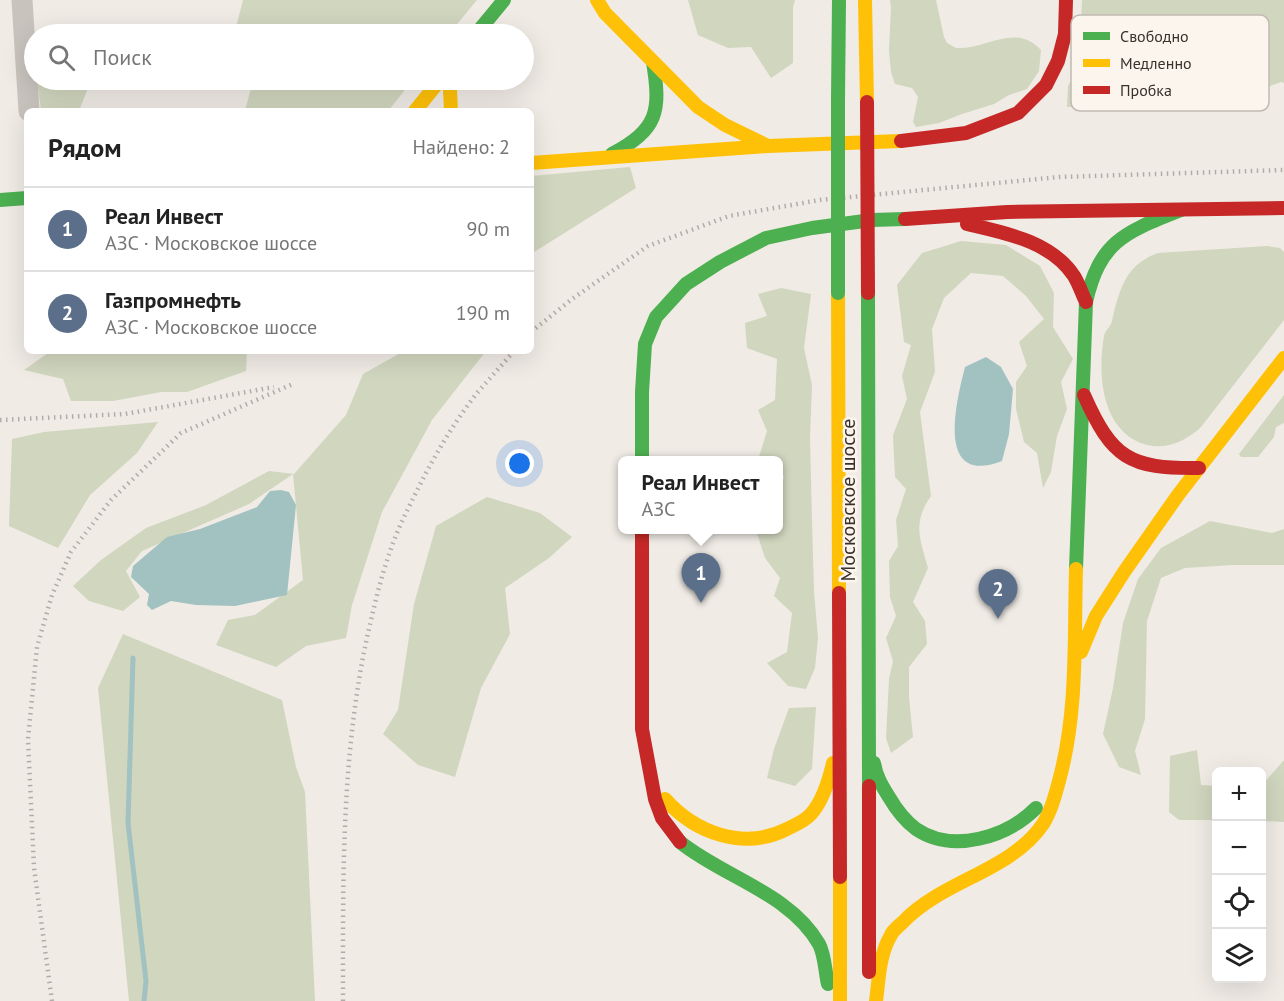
<!DOCTYPE html>
<html lang="ru">
<meta charset="utf-8">
<style>
:root{--surface:#fff;--page:#f6f6f6;--text:#222;--muted:#767676;--line:#e0e0e0;--accent:#ea580c}
body{margin:0;font-family:"PT Sans",sans-serif;background:var(--page);color:var(--text)}
.controls{position:absolute;right:18px;bottom:18px;display:grid;overflow:hidden;border-radius:9px;box-shadow:0 6px 24px #0002}
.controls button{width:54px;height:54px;display:grid;place-items:center;padding:0;border:0;border-bottom:2px solid var(--line);background:var(--surface);color:var(--text);font:30px sans-serif}
.you{position:absolute;left:520px;top:464px;width:21px;height:21px;margin:-15px;border:4px solid #fff;border-radius:50%;background:#1a73e8;box-shadow:0 0 0 9px #1a73e833}
.badge{display:grid;place-items:center;width:39px;height:39px;border-radius:50%;background:var(--accent);color:#fff;font-size:20px;font-weight:700}
.pin{position:absolute;translate:-50% -50px;filter:drop-shadow(0 2px 3px #0008)}
.pin::after{content:'';position:absolute;top:32px;width:21px;height:18px;background:inherit;clip-path:polygon(0 0,100% 0,50% 100%)}
.popup{position:absolute;left:618px;top:456px;width:165px;height:78px;box-sizing:border-box;display:grid;place-content:center;border-radius:9px;background:var(--surface);filter:drop-shadow(0 2px 4px #0005);font-size:20px;white-space:nowrap;color:var(--muted)}
.popup b{font-size:22px;color:var(--text)}
.popup::after{content:'';position:absolute;left:50%;top:100%;margin-left:-12px;border:12px solid transparent;border-top-color:var(--surface)}
.list{margin:0;padding:0;list-style:none}
h2{display:flex;justify-content:space-between;align-items:center;height:78px;margin:0;padding:0 24px;font-size:26px}
h2 small{font-size:20px;font-weight:400;color:var(--muted)}
.list li{display:grid;grid-template-columns:39px 1fr auto;gap:18px;align-items:center;box-sizing:border-box;height:84px;padding:0 24px;border-top:2px solid var(--line)}
.list b{display:block;font-size:22px;white-space:nowrap}
.list p{margin:0;font-size:20px;white-space:nowrap;color:var(--muted)}
.list em{font-size:20px;font-style:normal;color:var(--muted)}
.icon{flex:none;width:33px;height:33px;fill:none;stroke:currentColor;stroke-width:2;stroke-linecap:round;stroke-linejoin:round}
.map{position:relative;flex:none;width:1284px;height:1001px;overflow:hidden}
.search{position:absolute;background:var(--surface);box-shadow:0 6px 24px #0002;left:24px;top:24px;width:510px;height:66px;display:flex;align-items:center;gap:15px;box-sizing:border-box;padding:0 21px;border-radius:33px;color:var(--muted);font-size:22px}
.panel{position:absolute;background:var(--surface);box-shadow:0 6px 24px #0002;left:24px;top:108px;width:510px;height:246px;border-radius:9px}
.map>svg:first-child{display:block}
.green{fill:#d1d6bf}
.water{fill:#a1c2c1}
.lines{fill:none;stroke-linecap:round;stroke-linejoin:round}
.stream{stroke:#a1c2c1;stroke-width:5}
.street{stroke:#c9c3be;stroke-width:21}
.fast{stroke:#4caf50;stroke-width:14}
.slow{stroke:#ffc107;stroke-width:14}
.jam{stroke:#c62828;stroke-width:14}
.rail{stroke:#b1aca8;stroke-width:4.5;stroke-dasharray:1.5 4.5;stroke-linecap:butt}
.fast-bridge{stroke:#4caf50;stroke-width:14}
.jam-bridge{stroke:#c62828;stroke-width:14}
.labels{text-anchor:middle;stroke-width:5;stroke-linejoin:round;paint-order:stroke}
.street-label{font-size:20px;fill:#3b302b;stroke:#fbf5ee}
.key{fill:#fbf5ee;stroke:#c1bab4;stroke-width:1.5}
.key-label{font-size:16px;fill:#3b302b}
</style>
<div class="map">
<svg width="1284" height="1001" viewBox="0 0 1284 1001">
<rect width="100%" height="100%" fill="#f0ebe5"/>
<g class="green">
<polygon points="243,0 477,0 449,34 237,34 235,31"/>
<polygon points="688,0 795,0 793,7 793,63 771,78 751,47 728,48 698,35"/>
<path d="M890,0H936L944,37L947,43L956,48C986,50 1015,22 1041,50L1039,71L1027,89L1009,95L994,104L962,114L939,123L916,127L913,122L918,97L912,88L895,84L891,72L889,51L891,7Z"/>
<polygon points="1082,0 1284,0 1284,83 1281,82 1251,93 1241,92 1204,108 1146,103 1133,97 1101,95 1088,98 1076,107 1067,107 1068,86 1079,65"/>
<polygon points="37,80 91,80 79,111 41,111"/>
<polygon points="253,80 413,80 388,111 245,111"/>
<polygon points="630,167 636,188 531,254 531,176"/>
<path d="M961,241L1006,245L1040,266L1054,293L1053,327L1073,359L1061,382L1067,409L1057,436L1051,472L1043,488L1037,453L1024,442L1016,409V382L1027,366L1019,342L1044,319L1026,296L1003,276L971,273L944,298L932,329L935,372L920,412L931,496C912,523 920,539 928,568L913,602L925,621L927,644L909,667V697L913,737L891,753L886,738L889,679L893,661L886,638L896,616L890,597L889,561L898,546L896,520L906,489L895,477L893,435L907,399L902,376L911,345L904,342L897,285L922,253Z"/>
<path d="M1267,246L1280,248L1284,252V320L1201,427C1187,440 1168,450 1147,445C1102,433 1097,376 1104,336C1105,330 1111,327 1112,321C1119,290 1126,264 1158,253Z"/>
<polygon points="781,288 811,294 804,348 812,385 810,438 812,519 814,592 818,638 815,668 806,689 788,686 767,663 787,652 792,613 774,596 780,578 765,558 756,530 779,530 779,503 784,476 779,473 779,460 758,460 767,431 758,410 775,400 777,359 747,348 745,323 767,316 758,294"/>
<polygon points="51,351 247,351 246,371 187,392 161,392 113,401 71,401 63,379 24,370"/>
<polygon points="486,351 432,420 382,512 352,605 346,638 306,646 276,667 216,645 228,620 255,615 303,580 293,474 249,504 142,551 126,571 140,597 123,611 89,601 73,586 101,560 146,528 206,505 269,471 294,474 346,415 363,374 404,351"/>
<polygon points="1284,395 1284,423 1276,427 1274,437 1258,457 1241,457 1239,454"/>
<polygon points="158,422 137,453 90,495 58,548 9,526 12,439 44,432"/>
<polygon points="487,497 540,513 572,537 549,558 505,588 510,634 481,688 455,777 418,765 383,734 398,710 414,604 436,526"/>
<polygon points="1210,521 1272,533 1284,529 1284,565 1233,565 1185,568 1161,578 1147,621 1145,719 1135,751 1141,775 1119,767 1103,734 1113,688 1123,623 1138,579 1161,548"/>
<polygon points="123,634 282,700 296,767 305,792 315,1001 129,1001 98,688"/>
<polygon points="816,707 812,769 795,786 767,778 774,749 789,708"/>
<polygon points="1197,750 1201,785 1216,786 1216,820 1179,820 1169,812 1170,756"/>
<polygon points="1284,760 1284,822 1262,821 1262,785"/>
</g>
<g class="water">
<path d="M986,357L1001,367L1013,389L1009,434L1002,461C935,487 956,402 965,367Z"/>
<polygon points="281,490 289,492 296,505 287,595 235,606 196,605 171,601 152,610 147,605 149,594 131,577 133,566 167,537 200,529 257,507 270,491"/>
</g>
<g class="lines">
<polyline class="stream" points="133,658 128,823 146,981 144,1001"/>
<polyline class="street" points="22,0 29,111"/>
<g class="fast">
<polyline points="476,34 504,0"/>
<polyline points="838,99 839,0"/>
<path d="M612,154C658,129 661,112 653,62"/>
<polyline points="0,200 27,198"/>
<polyline points="868,293 869,786"/>
<polyline points="642,460 642,392 645,344 656,317 686,284 720,262 766,238 812,228 872,220 905,219"/>
<path d="M1076,569L1086,302C1100,240 1126,232 1181,210"/>
<path d="M874,763C876,776 882,786 889,797C896,809 904,820 916,829C953,854 1007,837 1036,808"/>
<path d="M680,842C723,877 790,893 819,944C825,955 825,972 828,984"/>
</g>
<g class="slow">
<polyline points="597,0 605,13 698,107 725,125 766,145"/>
<polyline points="865,0 867,102"/>
<polyline points="415,111 440,80"/>
<polyline points="451,111 450,90 452,80"/>
<polyline points="531,163 768,146 901,141"/>
<polyline points="838,293 839,593"/>
<polyline points="1081,652 1096,616 1124,572 1178,495 1284,358"/>
<path d="M665,799C695,833 744,851 787,829C795,825 805,821 811,814C823,801 829,780 833,763"/>
<polyline points="840,877 840,1001"/>
<path d="M876,1001C879,979 879,955 891,935C893,930 899,926 903,922C943,880 1010,872 1043,824C1051,811 1055,796 1059,781C1078,712 1074,640 1076,569"/>
</g>
<g class="jam">
<polyline points="901,141 966,133 1018,113 1046,85 1058,61 1065,34 1066,0"/>
<polyline points="905,219 1007,212 1284,208"/>
<path d="M967,224C1005,233 1051,241 1074,276C1079,284 1082,294 1086,302"/>
<path d="M1084,395C1112,458 1129,469 1199,468"/>
<polyline points="642,530 642,729 655,799 662,818 680,842"/>
<polyline points="839,593 840,877"/>
<polyline points="869,786 869,972"/>
</g>
<g class="rail">
<polyline points="531,332 572,299 648,246 729,216 820,200 1059,177 1284,170"/>
<polyline points="0,420 125,414 274,387"/>
<polyline points="52,1001 34,868 28,739 37,647 52,595 71,552 111,500 181,433 295,383"/>
<path d="M343,1001C343,873 341,742 372,616C380,581 390,545 406,513C426,471 449,428 478,392C490,378 502,365 514,351"/>
</g>
<polyline class="fast-bridge" points="838,99 838,293"/>
<polyline class="jam-bridge" points="867,102 868,293"/>
</g>
<g class="labels">
<g class="street-label">
<text transform="translate(848 500) rotate(-90)" y="7">Московское шоссе</text>
</g>
</g>
<rect x="1071" y="15" width="198" height="96" rx="9" class="key"/>
<rect x="1083" y="32" width="27" height="8" fill="#4caf50"/>
<rect x="1083" y="59" width="27" height="8" fill="#ffc107"/>
<rect x="1083" y="86" width="27" height="8" fill="#c62828"/>
<g class="key-label">
<text x="1120" y="42">Свободно</text>
<text x="1120" y="69">Медленно</text>
<text x="1120" y="96">Пробка</text>
</g>
</svg>
<div class="controls">
<button>+</button>
<button>−</button>
<button><svg class="icon" aria-label="locate" viewBox="0 0 24 24"><circle cx="12" cy="12" r="6"/><path d="M12 2v4M12 18v4M2 12h4M18 12h4"/></svg></button>
<button><svg class="icon" aria-label="layers" viewBox="0 0 24 24"><path d="M12 4l9 5-9 5-9-5zM3 14l9 5 9-5"/></svg></button>
</div>
<div class="you"></div>
<div class="pin badge" style="left:701px;top:603px;background:#5c6f8a">1</div>
<div class="popup"><b>Реал Инвест</b>АЗС</div>
<div class="pin badge" style="left:998px;top:619px;background:#5c6f8a">2</div>
<div class="search"><svg class="icon" aria-label="search" viewBox="0 0 24 24"><circle cx="10" cy="10" r="6"/><path d="M15 15l6 6"/></svg>Поиск</div>
<section class="panel">
<h2>Рядом<small>Найдено: 2</small></h2>
<ul class="list">
<li><span class="badge" style="background:#5c6f8a">1</span><div><b>Реал Инвест</b><p>АЗС · Московское шоссе</p></div><em>90 m</em></li>
<li><span class="badge" style="background:#5c6f8a">2</span><div><b>Газпромнефть</b><p>АЗС · Московское шоссе</p></div><em>190 m</em></li>
</ul>
</section>
</div>
